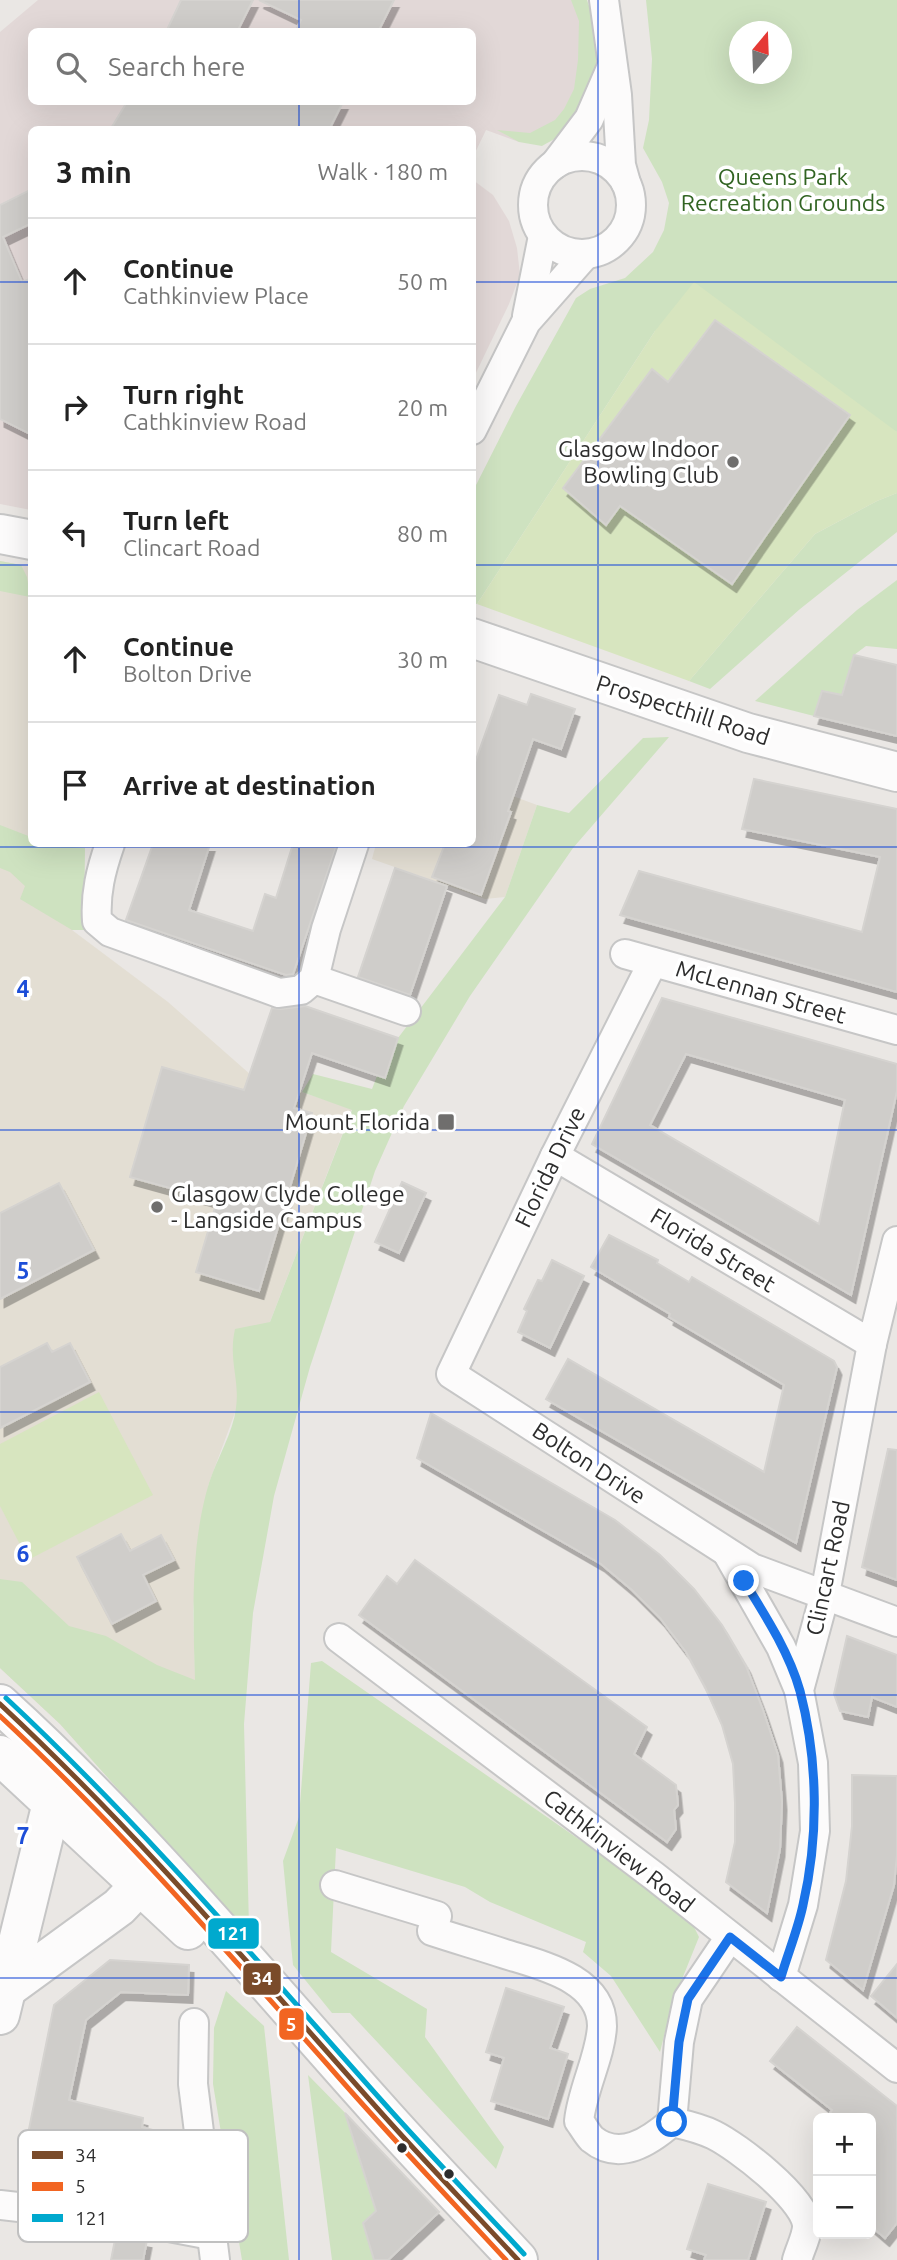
<!DOCTYPE html>
<meta charset="utf-8">
<style>
:root{--surface:#fff;--page:#f2f2f2;--text:#222;--muted:#767676;--line:#e0e0e0}
body{margin:0;font-family:Ubuntu,sans-serif;background:var(--page);color:var(--text)}
.controls{position:absolute;right:21px;bottom:21px;display:grid;overflow:hidden;border-radius:10px;box-shadow:0 7px 28px #0002}
.controls button{width:63px;height:63px;display:grid;place-items:center;padding:0;border:0;border-bottom:2px solid var(--line);background:var(--surface);color:var(--text);font:35px sans-serif}
.compass{position:absolute;left:729px;top:21px;width:63px;height:63px;border-radius:50%;background:var(--surface);box-shadow:0 7px 28px #0002;rotate:19deg}
.stop{position:absolute;width:21px;height:21px;margin:-16px;border:5px solid #1a73e8;border-radius:50%;background:#fff}
.stop.end{background:#1a73e8;border-color:#fff;box-shadow:0 2px 7px #0008}
.list{margin:0;padding:0;list-style:none}
h2{display:flex;justify-content:space-between;align-items:center;height:91px;margin:0;padding:0 28px;font-size:30px}
h2 small{font-size:23px;font-weight:400;color:var(--muted)}
.list li{display:grid;grid-template-columns:46px 1fr auto;gap:21px;align-items:center;box-sizing:border-box;height:126px;padding:0 28px;border-top:2px solid var(--line)}
.list b{display:block;font-size:26px;white-space:nowrap}
.list p{margin:0;font-size:23px;white-space:nowrap;color:var(--muted)}
.list em{font-size:23px;font-style:normal;color:var(--muted)}
.icon{flex:none;width:38px;height:38px;fill:none;stroke:currentColor;stroke-width:2;stroke-linecap:round;stroke-linejoin:round}
.map{position:relative;flex:none;width:897px;height:2260px;overflow:hidden}
.search{position:absolute;background:var(--surface);box-shadow:0 7px 28px #0002;left:28px;top:28px;width:448px;height:77px;display:flex;align-items:center;gap:18px;box-sizing:border-box;padding:0 24px;border-radius:10px;color:var(--muted);font-size:26px}
.panel{position:absolute;background:var(--surface);box-shadow:0 7px 28px #0002;left:28px;top:126px;width:448px;height:721px;border-radius:10px}
.map>svg:first-child{display:block}
.education{fill:#e3ded3}
.medical{fill:#e2d8d7;fill-rule:evenodd}
.green{fill:#cee2c0;fill-rule:evenodd}
.pitch{fill:#d7e5bf}
.building{fill:#cfcdca;stroke:#d5d3d0;stroke-width:2;fill-rule:evenodd;filter:url(#shadow)}
.lines{fill:none;stroke-linecap:round;stroke-linejoin:round}
.street-casing{stroke:#c6c6c6;stroke-width:32}
.secondary-casing{stroke:#c6c6c6;stroke-width:42}
.street{stroke:#fcfbfb;stroke-width:28}
.secondary{stroke:#fcfbfb;stroke-width:38}
.bus-1-casing{stroke:#fff;stroke-width:10}
.bus-2-casing{stroke:#fff;stroke-width:10}
.bus-3-casing{stroke:#fff;stroke-width:10}
.bus-1{stroke:#7a4b2a;stroke-width:5}
.bus-2{stroke:#f26522;stroke-width:5}
.bus-3{stroke:#00a9ce;stroke-width:5}
.route{stroke:#1a73e8;stroke-width:9}
.grid{fill:none;stroke:#1d4ed8;stroke-width:2;stroke-opacity:0.55}
.poi-dot{fill:#6f6e6d;stroke:#fff;stroke-width:2.5}
.bus-dot{fill:#2d2d2d;stroke:#fff;stroke-width:2.5}
.labels{text-anchor:middle;stroke-width:7;stroke-linejoin:round;paint-order:stroke}
.park-label{font-size:23px;fill:#316422;stroke:#fff}
.poi-label{font-size:23px;fill:#2d2d2d;stroke:#fff;text-anchor:end}
.street-label{font-size:23px;fill:#2d2d2d;stroke:#fff}
.key{fill:#fff;stroke:#c0c0c0;stroke-width:2}
.key-label{font-size:19px;fill:#2d2d2d}
.grid-label{font-size:23px;text-anchor:middle;font-weight:bold;fill:#1d4ed8;stroke:#fff;stroke-width:7;stroke-linejoin:round;paint-order:stroke}
.line-badge{stroke:#fff;stroke-width:2.5}
.badge-label{font-size:19px;text-anchor:middle;font-weight:bold;fill:#fff}
</style>
<div class="map">
<svg width="897" height="2260" viewBox="0 0 897 2260">
<defs>
<filter id="shadow"><feDropShadow dx="4.5" dy="8" stdDeviation="0" flood-color="#0004"/></filter>
</defs>
<rect width="100%" height="100%" fill="#eae7e4"/>
<g class="education">
<polygon points="0,561 31,567 32,844 75,844 72,930 168,1002 251,1075 352,1109 236,1410 209,1483 201,1521 193,1611 195,1675 231,1916 60,1724 0,1668"/>
<polygon points="473,781 537,805 505,897 485,899 372,859 376,844 472,844"/>
</g>
<g class="medical">
<path d="M38,0H580L587,53L564,121L519,142L486,130L473,157L472,130H32L31,510L0,504V32ZM32,32H472V102H32Z"/>
<polygon points="473,180 493,195 509,221 517,248 520,275 509,304 473,379"/>
</g>
<g class="green">
<path d="M571,0H587C600,35 602,97 574,125C566,134 552,140 542,146L519,142L497,130L530,133L555,120L564,109L574,89L578,60L579,21Z"/>
<path d="M646,0H897V432L655,331L477,604L472,603V493L516,406L576,298L590,289L625,278L653,252L664,230L669,203L662,182L643,148L649,120L652,59ZM740,32H782V74H740Z"/>
<polygon points="897,493 897,532 800,609 710,689 689,681 815,534 877,501"/>
<polygon points="0,561 21,565 27,577 30,597 0,591"/>
<polygon points="897,580 897,649 866,646 854,655 842,695 822,692 814,716 755,701 857,610"/>
<path d="M669,737L573,848L470,996L404,1106L375,1171L310,1367L274,1496L253,1613L244,1724L249,1927L231,1916L60,1724L0,1668V1579L22,1582L69,1626L106,1636L157,1665L195,1680C193,1615 190,1546 209,1483C217,1458 233,1433 236,1408C240,1379 228,1360 235,1329L270,1322L352,1110L302,1092L313,1074L372,1089L377,1076L385,1078L398,1038L505,897L537,805L569,813L643,738Z"/>
<polygon points="0,825 31,837 32,844 85,848 84,930 72,930 20,899 25,886 10,872 0,868"/>
<polygon points="322,1661 688,1915 699,1937 672,2004 660,2052 611,1976 583,1952 586,1942 490,1902 465,1887 336,1848 331,1952 427,2009 425,2037 504,2147 496,2169 350,2013 332,2013 293,1965 283,1861 299,1817 311,1663"/>
<polygon points="226,1991 264,2026 289,2260 242,2260 213,2084 214,2028"/>
<polygon points="308,2075 354,2122 350,2127 376,2211 363,2223 374,2260 332,2260"/>
</g>
<g class="pitch">
<polygon points="694,282 897,432 897,493 877,501 815,534 689,681 477,604 655,331"/>
<polygon points="99,1392 153,1495 28,1560 0,1506 0,1444"/>
</g>
<g class="building">
<polygon points="181,0 253,0 237,32 166,32"/>
<polygon points="259,0 394,0 378,32 295,32 301,20"/>
<polygon points="127,102 343,102 329,130 110,130"/>
<polygon points="32,189 32,223 3,237 22,282 32,278 32,435 0,419 0,205"/>
<polygon points="715,320 850,415 732,584 620,506 606,525 563,488 652,369 668,382"/>
<polygon points="854,655 897,665 897,736 814,716 822,691 842,695"/>
<polygon points="531,694 575,709 561,749 533,739 508,811 511,812 481,895 432,877 445,844 472,844 472,771 499,695 527,705"/>
<polygon points="754,779 897,809 897,992 620,915 639,871 862,932 880,857 742,829"/>
<polygon points="153,844 210,844 189,910 253,931 265,894 276,898 293,844 337,844 293,974 286,975 126,920"/>
<polygon points="395,868 447,886 410,995 358,977"/>
<path d="M662,998L897,1064V1091L851,1295L592,1144ZM686,1054L845,1100L819,1224L650,1125Z"/>
<polygon points="305,1006 398,1038 385,1078 312,1053 294,1108 312,1113 259,1291 196,1272 217,1201 130,1177 162,1067 244,1090 272,1008 281,1009"/>
<polygon points="402,1182 426,1193 399,1253 375,1242"/>
<polygon points="59,1183 94,1250 0,1299 0,1213"/>
<polygon points="609,1235 658,1260 657,1263 689,1282 692,1277 834,1361 837,1367 796,1543 546,1399 568,1359 764,1472 784,1385 669,1317 670,1314 591,1267"/>
<polygon points="552,1260 584,1276 550,1348 518,1332 527,1311 524,1309 538,1280 542,1281"/>
<polygon points="47,1343 52,1352 70,1343 90,1382 0,1428 0,1367"/>
<polygon points="431,1413 615,1520 660,1555 694,1589 722,1625 746,1666 763,1710 778,1755 782,1802 780,1849 767,1913 726,1882 735,1842 735,1803 733,1764 722,1725 705,1687 686,1652 660,1618 632,1590 601,1564 417,1458"/>
<polygon points="888,1449 897,1450 897,1580 862,1567"/>
<polygon points="121,1534 130,1551 161,1535 174,1560 143,1575 156,1601 112,1624 77,1557"/>
<polygon points="415,1560 647,1727 634,1754 676,1785 678,1805 674,1810 676,1829 667,1842 359,1615 387,1576 397,1584"/>
<polygon points="847,1636 897,1655 897,1707 872,1697 868,1717 840,1711 834,1694"/>
<polygon points="852,1775 897,1776 897,1855 894,1885 863,1990 826,1960 846,1881 852,1826"/>
<polygon points="110,1960 189,1965 188,1995 121,1992 86,2020 69,2100 143,2118 142,2127 167,2134 153,2207 123,2202 132,2159 28,2134 54,2005"/>
<polygon points="897,1964 897,2018 871,1996"/>
<polygon points="506,1988 564,2007 550,2048 568,2054 548,2119 491,2101 504,2058 486,2052"/>
<polygon points="797,2027 897,2106 897,2223 885,2238 871,2226 871,2118 827,2118 832,2110 770,2061"/>
<polygon points="345,2113 439,2212 388,2260 374,2260 363,2223 376,2211"/>
<polygon points="708,2184 766,2202 748,2260 704,2260 706,2255 687,2249"/>
<polygon points="116,2235 147,2240 143,2260 111,2260"/>
</g>
<g class="lines">
<defs>
<g id="street">
<polyline points="604,0 617,95 621,165 626,183"/>
<circle cx="582" cy="205" r="49"/>
<polyline points="555,164 589,119 612,66"/>
<polyline points="527,316 543,236"/>
<polyline points="472,430 526,322 585,255"/>
<path d="M110,844C101,870 95,893 97,921L110,932L279,993L301,990L314,979L326,929L354,844"/>
<polyline points="625,954 897,1030"/>
<polyline points="653,962 555,1156 451,1374 752,1568 897,1622"/>
<polyline points="314,979 406,1011"/>
<polyline points="555,1156 872,1344"/>
<polyline points="728,1554 781,1647 799,1690"/>
<polyline points="339,1638 654,1876 897,2068"/>
<path d="M335,1885L437,1916L432,1931C456,1939 481,1946 505,1954C540,1965 602,1978 602,2026C601,2055 582,2090 579,2121C583,2126 587,2134 592,2139C620,2162 650,2141 672,2122C686,2125 700,2128 714,2135C738,2147 802,2196 807,2224C808,2234 800,2249 797,2260"/>
<polyline points="781,1977 803,1905 815,1831 813,1763 799,1690 825,1594 872,1344 897,1241"/>
<polyline points="194,2023 193,2084 215,2260"/>
<polyline points="672,2122 679,2042 688,1999 730,1937"/>
<polyline points="0,2205 132,2220 211,2235"/>
</g>
<g id="secondary">
<polyline points="0,534 32,540"/>
<polyline points="472,638 748,733 897,772"/>
<path d="M0,1704C137,1828 254,1971 377,2108C423,2160 471,2209 518,2260"/>
<polyline points="0,1755 188,1930"/>
<polyline points="5,1990 119,1907 158,1866"/>
<polyline points="0,2015 49,1815 55,1807 77,1802"/>
</g>
</defs>
<use href="#street" class="street-casing"/>
<use href="#secondary" class="secondary-casing"/>
<use href="#street" class="street"/>
<use href="#secondary" class="secondary"/>
<defs>
<path id="bus-1" d="M0,1704C135,1830 254,1970 377,2108C423,2160 471,2209 518,2260"/>
<path id="bus-2" d="M0,1716C117,1825 221,1945 327,2064C385,2131 446,2195 506,2260"/>
<path id="bus-3" d="M6,1698C141,1824 260,1964 383,2102C429,2154 477,2203 524,2254"/>
</defs>
<use href="#bus-1" class="bus-1-casing"/>
<use href="#bus-2" class="bus-2-casing"/>
<use href="#bus-3" class="bus-3-casing"/>
<use href="#bus-1" class="bus-1"/>
<use href="#bus-2" class="bus-2"/>
<use href="#bus-3" class="bus-3"/>
</g>
<g class="lines">
<path class="route" d="M672,2122L679,2042L688,1999L730,1937L781,1977C788,1953 798,1929 803,1905C819,1836 818,1760 800,1691C789,1652 765,1615 744,1581"/>
</g>
<path class="grid" d="M299,0V32M598,0V2260M299,102V130M0,282H32M472,282H897M0,565H32M472,565H897M299,844V2260M0,847H897M0,1130H897M0,1412H897M0,1695H897M0,1978H897"/>
<g class="poi-dot">
<circle cx="733" cy="462" r="7"/>
<rect x="437" y="1113" width="18" height="18" rx="3.5"/>
<circle cx="157" cy="1207" r="7"/>
</g>
<g class="bus-dot">
<circle cx="402" cy="2148" r="6"/>
<circle cx="449" cy="2174" r="6"/>
</g>
<g class="labels">
<g class="park-label">
<text x="783" y="185">Queens Park<tspan x="783" dy="26">Recreation Grounds</tspan></text>
</g>
<g class="poi-label">
<text x="719" y="457">Glasgow Indoor<tspan x="719" dy="26">Bowling Club</tspan></text>
<text x="430" y="1130">Mount Florida</text>
<text x="171" y="1202" text-anchor="start">Glasgow Clyde College<tspan x="171" dy="26">- Langside Campus</tspan></text>
</g>
<g class="street-label">
<text transform="translate(683 710) rotate(18)" y="8">Prospecthill Road</text>
<text transform="translate(761 992) rotate(16)" y="8">McLennan Street</text>
<text transform="translate(550 1167) rotate(-64)" y="8">Florida Drive</text>
<text transform="translate(713 1250) rotate(31)" y="8">Florida Street</text>
<text transform="translate(589 1463) rotate(33)" y="8">Bolton Drive</text>
<text transform="translate(828 1568) rotate(-78)" y="8">Clincart Road</text>
<text transform="translate(619 1851) rotate(38)" y="8">Cathkinview Road</text>
</g>
</g>
<rect x="18" y="2130" width="230" height="112" rx="10" class="key"/>
<rect x="32" y="2151" width="31" height="8" fill="#7a4b2a"/>
<rect x="32" y="2182" width="31" height="9" fill="#f26522"/>
<rect x="32" y="2214" width="31" height="8" fill="#00a9ce"/>
<g class="key-label">
<text x="75" y="2162">34</text>
<text x="75" y="2193">5</text>
<text x="75" y="2225">121</text>
</g>
<g class="grid-label">
<text x="23" y="997">4</text>
<text x="23" y="1279">5</text>
<text x="23" y="1562">6</text>
<text x="23" y="1844">7</text>
</g>
<g class="line-badge">
<rect x="207" y="1917" width="53" height="33" rx="7" fill="#00a9ce"/>
<rect x="242" y="1962" width="40" height="34" rx="7" fill="#7a4b2a"/>
<rect x="278" y="2007" width="27" height="34" rx="7" fill="#f26522"/>
</g>
<g class="badge-label">
<text x="233" y="1940">121</text>
<text x="262" y="1985">34</text>
<text x="291" y="2031">5</text>
</g>
</svg>
<div class="controls">
<button>+</button>
<button>−</button>
</div>
<svg class="compass" viewBox="-18 -18 36 36"><path d="M0-13l5 13h-10z" fill="#e53935"/><path d="M0 13l5-13h-10z" fill="#767676"/></svg>
<div class="stop" style="left:672px;top:2122px"></div>
<div class="stop end" style="left:744px;top:1581px"></div>
<div class="search"><svg class="icon" aria-label="search" viewBox="0 0 24 24"><circle cx="10" cy="10" r="6"/><path d="M15 15l6 6"/></svg>Search here</div>
<section class="panel">
<h2>3 min<small>Walk · 180 m</small></h2>
<ul class="list">
<li><svg class="icon" aria-label="ahead" viewBox="0 0 24 24"><path d="M12 20V5M6 11l6-6 6 6"/></svg><div><b>Continue</b><p>Cathkinview Place</p></div><em>50 m</em></li>
<li><svg class="icon" aria-label="right" viewBox="0 0 24 24"><path d="M7 20v-9h11M14 6l5 5-5 5"/></svg><div><b>Turn right</b><p>Cathkinview Road</p></div><em>20 m</em></li>
<li><svg class="icon" aria-label="left" viewBox="0 0 24 24"><path d="M17 20v-9H6M10 6l-5 5 5 5"/></svg><div><b>Turn left</b><p>Clincart Road</p></div><em>80 m</em></li>
<li><svg class="icon" aria-label="ahead" viewBox="0 0 24 24"><path d="M12 20V5M6 11l6-6 6 6"/></svg><div><b>Continue</b><p>Bolton Drive</p></div><em>30 m</em></li>
<li><svg class="icon" aria-label="arrive" viewBox="0 0 24 24"><path d="M6 21V4h12l-3 4 3 4H6"/></svg><div><b>Arrive at destination</b></div></li>
</ul>
</section>
</div>
